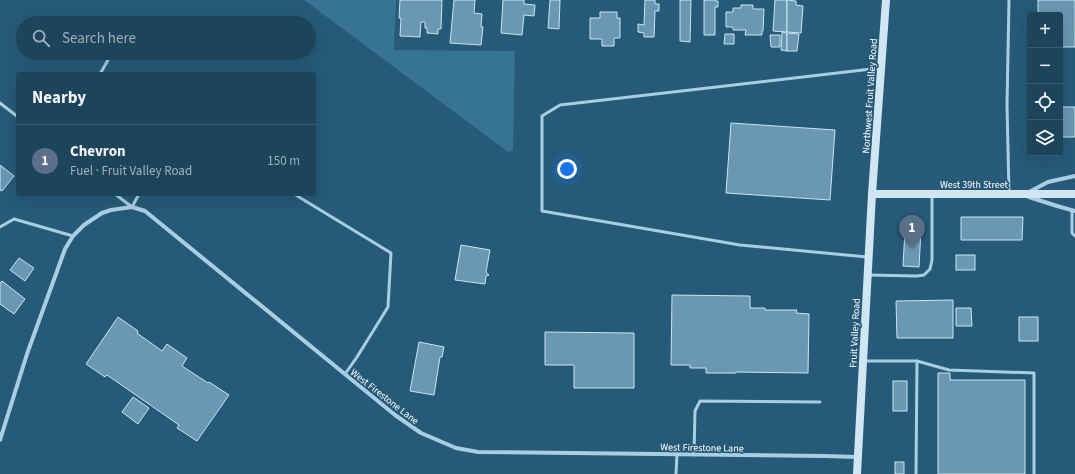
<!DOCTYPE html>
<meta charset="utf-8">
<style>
:root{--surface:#1c445a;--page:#294e63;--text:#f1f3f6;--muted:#a0b0bb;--line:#3a5c70;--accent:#ecaf6d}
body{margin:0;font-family:"Source Sans 3",sans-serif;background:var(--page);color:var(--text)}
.controls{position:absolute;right:12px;top:12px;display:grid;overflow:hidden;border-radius:4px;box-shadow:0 4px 16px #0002}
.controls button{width:36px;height:36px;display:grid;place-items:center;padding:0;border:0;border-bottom:1px solid var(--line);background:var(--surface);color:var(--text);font:20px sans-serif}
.you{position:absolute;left:567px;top:169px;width:14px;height:14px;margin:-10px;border:3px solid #fff;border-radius:50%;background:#1a73e8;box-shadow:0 0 0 6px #1a73e833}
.badge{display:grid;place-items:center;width:26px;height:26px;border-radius:50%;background:var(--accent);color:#fff;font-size:13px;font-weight:700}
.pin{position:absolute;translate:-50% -33px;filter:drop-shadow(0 1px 2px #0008)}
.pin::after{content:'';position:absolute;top:21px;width:14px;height:12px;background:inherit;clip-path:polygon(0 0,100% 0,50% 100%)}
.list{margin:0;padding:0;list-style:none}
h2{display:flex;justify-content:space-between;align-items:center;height:52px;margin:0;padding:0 16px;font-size:17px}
h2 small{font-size:13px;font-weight:400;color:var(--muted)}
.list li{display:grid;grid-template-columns:26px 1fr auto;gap:12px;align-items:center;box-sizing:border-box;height:72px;padding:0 16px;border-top:1px solid var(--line)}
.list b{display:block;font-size:15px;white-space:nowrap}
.list p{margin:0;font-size:13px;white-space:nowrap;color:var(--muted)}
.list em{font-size:13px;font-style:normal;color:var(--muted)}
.icon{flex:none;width:22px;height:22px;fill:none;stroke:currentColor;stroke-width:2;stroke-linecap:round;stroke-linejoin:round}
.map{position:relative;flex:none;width:1075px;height:474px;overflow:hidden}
.search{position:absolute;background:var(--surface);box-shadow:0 4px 16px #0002;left:16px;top:16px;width:300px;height:44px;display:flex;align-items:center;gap:10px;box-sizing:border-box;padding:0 14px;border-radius:22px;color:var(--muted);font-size:15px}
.panel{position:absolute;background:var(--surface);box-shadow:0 4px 16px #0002;left:16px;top:72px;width:300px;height:124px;border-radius:4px}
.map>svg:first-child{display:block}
.green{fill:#367394}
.building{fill:#6a97b1;stroke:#cae5f3}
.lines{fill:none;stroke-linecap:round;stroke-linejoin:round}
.lane{stroke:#a8cee3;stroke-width:3}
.street{stroke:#a8cee3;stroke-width:4}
.secondary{stroke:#d1e6f3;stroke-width:8}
.labels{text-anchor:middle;stroke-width:3.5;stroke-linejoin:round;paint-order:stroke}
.street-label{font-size:10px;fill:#fff;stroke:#265a78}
</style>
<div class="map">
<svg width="1075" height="474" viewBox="0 0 1075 474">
<rect width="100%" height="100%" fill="#265a78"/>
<polygon class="green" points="304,0 396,0 394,50 515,51 513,150 508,152"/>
<g class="building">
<polygon points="400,0 442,0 441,29 438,29 438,34 427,33 427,28 425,28 425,22 421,22 420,37 400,36 401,18 399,18"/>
<polygon points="454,0 475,0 474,13 482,14 481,27 483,27 481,45 450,43"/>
<polygon points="503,0 524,0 524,4 535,5 534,16 524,15 522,35 501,33"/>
<polygon points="550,0 560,0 559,29 548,28"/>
<polygon points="645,0 655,0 655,4 659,4 659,11 655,11 654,37 644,37 644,33 638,32 638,24 644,25"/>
<polygon points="680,0 691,0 690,42 680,41"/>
<polygon points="704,0 715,0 715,1 718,1 718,7 715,7 715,35 704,35"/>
<polygon points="775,0 787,0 787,32 773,31"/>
<polygon points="787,0 796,1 796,5 803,6 801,33 787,32"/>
<polygon points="1038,0 1075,0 1075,47 1060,47 1060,15 1038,15"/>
<polygon points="741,5 753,5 753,9 764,9 763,31 762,31 762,35 745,35 746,30 733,30 733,27 726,27 726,12 733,12 733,8 741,8"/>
<polygon points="600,12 617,12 617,18 620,18 620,38 614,38 614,46 602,46 602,39 590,39 590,18 600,18"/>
<polygon points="782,32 787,33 787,51 781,50"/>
<polygon points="787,33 799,34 797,51 787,51"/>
<polygon points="725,34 734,34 734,44 724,44"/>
<polygon points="770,35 780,35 780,47 771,47"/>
<rect x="1060" y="107" width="15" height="30"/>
<polygon points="731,123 835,130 830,200 726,193"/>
<polygon points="0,165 14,176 2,191 0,190"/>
<polygon points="961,217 1023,217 1022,240 961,240"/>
<polygon points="905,230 921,230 919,267 903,266"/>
<polygon points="461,245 490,250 486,272 489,275 486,276 485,284 455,280"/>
<rect x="956" y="255" width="19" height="15"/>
<polygon points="19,258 34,268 25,281 10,270"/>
<polygon points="2,281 25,299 14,314 0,304 0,283"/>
<polygon points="672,295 750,296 750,308 765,308 765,310 797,310 796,313 809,314 808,373 736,372 736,373 706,373 706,368 690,368 690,365 671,365"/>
<polygon points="953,300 953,338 897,338 896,301"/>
<polygon points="956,308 971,308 972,326 956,326"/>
<polygon points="118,317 138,331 137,333 162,351 167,344 187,358 182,366 208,383 209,382 229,395 197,441 177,428 179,425 107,375 105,377 86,364"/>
<rect x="1019" y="317" width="19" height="24"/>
<polygon points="545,332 634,333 634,388 574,388 574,365 545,365"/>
<polygon points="419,342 444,347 442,357 440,357 434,395 410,391"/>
<polygon points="938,373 950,373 950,380 1025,380 1025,474 938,474"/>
<rect x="893" y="381" width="14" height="30"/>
<polygon points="133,397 149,408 138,424 122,412"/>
<rect x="895" y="462" width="9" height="12"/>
</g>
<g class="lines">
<g class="lane">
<polyline points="130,23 131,21"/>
<polyline points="100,74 112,53"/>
<polyline points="0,103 18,117"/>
<polyline points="1009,193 1007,105 1009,0"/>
<polyline points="115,194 132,207 139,194"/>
<polyline points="294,194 391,253 388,307 357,357 345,374"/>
<polyline points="1072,210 1072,233 1075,236"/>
<polyline points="0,227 14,219 73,236"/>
<polyline points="867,257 740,245 542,211 542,116 560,105 880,68"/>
<polyline points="868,275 917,276 924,275 930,269 932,260 932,196"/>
<polyline points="865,361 917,361 949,370 1034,373 1034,474"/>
<polyline points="694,455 695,411 700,401 820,402"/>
<polyline points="676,474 677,454"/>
<polyline points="916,474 917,361"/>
</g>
<g class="street">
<polyline points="1029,192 1048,182 1075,176"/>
<polyline points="1029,197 1057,206 1075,211"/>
<polyline points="0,440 27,354 65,249 73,236 84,225 102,213 111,210 132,207 145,211 395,415 421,433 456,448 478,452 825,456 857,457"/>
</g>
<g class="secondary">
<polyline points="872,194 1075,194"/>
<polyline points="857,474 872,194 886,0"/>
</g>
</g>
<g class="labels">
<g class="street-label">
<text transform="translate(869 96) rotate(-86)" y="4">Northwest Fruit Valley Road</text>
<text x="974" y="188">West 39th Street</text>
<text transform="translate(854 333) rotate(-87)" y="4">Fruit Valley Road</text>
<text transform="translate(385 396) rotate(38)" y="4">West Firestone Lane</text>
<text transform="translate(702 447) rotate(1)" y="4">West Firestone Lane</text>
</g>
</g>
</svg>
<div class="controls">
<button>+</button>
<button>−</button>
<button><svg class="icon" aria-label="locate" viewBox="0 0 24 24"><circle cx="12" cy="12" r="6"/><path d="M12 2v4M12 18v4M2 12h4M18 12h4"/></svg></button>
<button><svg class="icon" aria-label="layers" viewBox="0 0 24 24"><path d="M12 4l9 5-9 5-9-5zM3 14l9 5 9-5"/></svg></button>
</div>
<div class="you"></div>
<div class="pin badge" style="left:912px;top:248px;background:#5c6f8a">1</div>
<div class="search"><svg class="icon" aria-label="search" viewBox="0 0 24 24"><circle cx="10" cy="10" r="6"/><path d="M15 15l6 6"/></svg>Search here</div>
<section class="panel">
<h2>Nearby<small></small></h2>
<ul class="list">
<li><span class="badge" style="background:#5c6f8a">1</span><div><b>Chevron</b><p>Fuel · Fruit Valley Road</p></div><em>150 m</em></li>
</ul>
</section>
</div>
